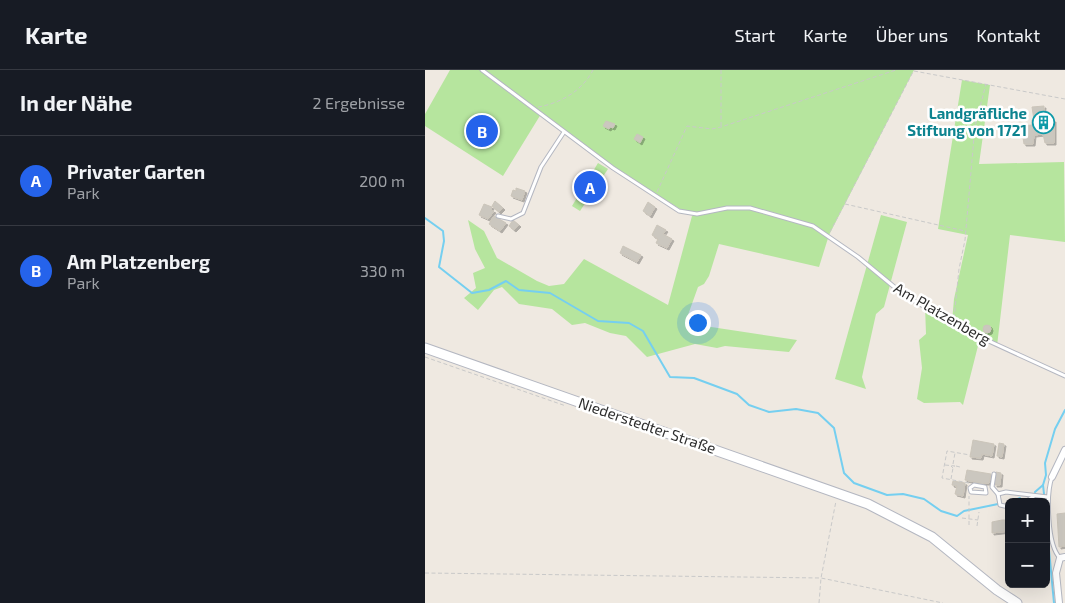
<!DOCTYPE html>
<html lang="de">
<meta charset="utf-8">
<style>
:root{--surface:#171b24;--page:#20242c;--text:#f1f3f6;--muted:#9ea1a6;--line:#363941;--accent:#2563eb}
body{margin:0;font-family:"Exo 2",sans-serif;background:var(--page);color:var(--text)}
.controls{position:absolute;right:15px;bottom:15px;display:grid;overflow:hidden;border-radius:8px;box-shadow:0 5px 20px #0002}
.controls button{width:45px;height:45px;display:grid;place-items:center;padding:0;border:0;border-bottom:1px solid var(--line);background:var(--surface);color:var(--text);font:25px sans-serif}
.you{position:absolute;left:272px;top:252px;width:18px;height:18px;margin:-12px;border:4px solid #fff;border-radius:50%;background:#1a73e8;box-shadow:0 0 0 8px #1a73e833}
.badge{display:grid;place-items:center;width:32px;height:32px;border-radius:50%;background:var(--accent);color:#fff;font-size:16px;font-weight:700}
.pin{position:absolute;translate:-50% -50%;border:2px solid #fff;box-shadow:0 1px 5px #0006}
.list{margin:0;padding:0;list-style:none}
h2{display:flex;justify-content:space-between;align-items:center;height:65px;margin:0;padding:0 20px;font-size:21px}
h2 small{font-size:16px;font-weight:400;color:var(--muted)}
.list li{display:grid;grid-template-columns:32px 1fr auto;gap:15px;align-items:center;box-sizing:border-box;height:90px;padding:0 20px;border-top:1px solid var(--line)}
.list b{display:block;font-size:19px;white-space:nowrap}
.list p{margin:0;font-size:16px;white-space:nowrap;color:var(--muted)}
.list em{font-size:16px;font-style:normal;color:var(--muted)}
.map{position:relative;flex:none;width:640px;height:533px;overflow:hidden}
header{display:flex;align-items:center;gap:30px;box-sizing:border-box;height:70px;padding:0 25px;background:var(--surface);border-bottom:1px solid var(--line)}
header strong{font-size:24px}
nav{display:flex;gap:28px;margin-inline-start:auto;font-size:18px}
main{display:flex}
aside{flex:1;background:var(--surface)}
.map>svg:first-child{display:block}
.green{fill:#b6e59e}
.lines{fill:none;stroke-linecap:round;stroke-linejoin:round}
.stream{stroke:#75cff0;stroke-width:2}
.building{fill:#cbc7bf;stroke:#cbc5ba;filter:url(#shadow)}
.lane-casing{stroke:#b4b7c1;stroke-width:5}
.street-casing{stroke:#b4b7c1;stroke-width:8}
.secondary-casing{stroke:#b4b7c1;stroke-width:11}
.path{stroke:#c9c9c9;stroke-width:1;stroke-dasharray:4 2.5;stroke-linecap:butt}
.lane{stroke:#fff;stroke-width:3}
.street{stroke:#fff;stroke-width:6}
.secondary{stroke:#fff;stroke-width:9}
.labels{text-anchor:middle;stroke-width:5;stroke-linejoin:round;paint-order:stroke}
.culture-label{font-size:15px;font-weight:bold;fill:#0d838f;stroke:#fff;text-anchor:end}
.street-label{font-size:15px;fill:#2e2e2e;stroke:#fff}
</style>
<header>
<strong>Karte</strong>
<nav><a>Start</a><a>Karte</a><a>Über uns</a><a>Kontakt</a></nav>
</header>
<main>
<aside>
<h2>In der Nähe<small>2 Ergebnisse</small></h2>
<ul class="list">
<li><span class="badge">A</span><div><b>Privater Garten</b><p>Park</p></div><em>200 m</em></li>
<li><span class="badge">B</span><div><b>Am Platzenberg</b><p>Park</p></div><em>330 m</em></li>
</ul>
</aside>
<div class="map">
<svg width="640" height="533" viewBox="0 0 640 533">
<defs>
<filter id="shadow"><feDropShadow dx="2" dy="2" stdDeviation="0" flood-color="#0004"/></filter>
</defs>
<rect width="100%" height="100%" fill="#efe9e1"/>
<g class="green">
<polygon points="25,0 489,0 404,165 394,197 294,174 284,206 279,214 273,217 263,245 267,252 273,255 372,270 364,282 300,276 292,278 270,274 222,287 201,266 185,263 160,253 147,255 127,239 94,234 77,217 69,220 53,240 39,228 51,218 48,203 60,198 50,179 43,150 59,161 72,188 112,211 124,216 139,214 159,189 243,235 267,146 306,139 306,137 274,144 255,139 188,98 116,44 78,106 0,56 0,44"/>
<polygon points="537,10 565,15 554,94 639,92 640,172 585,165 572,276 555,268 538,335 535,332 499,333 492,329 497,298 494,270 501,264 500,236 527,252 529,229 543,165 513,159"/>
<polygon points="173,93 183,99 155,141 147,136"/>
<polygon points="456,145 482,152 459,237 451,244 437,307 441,319 410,309"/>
</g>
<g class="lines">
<g class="stream">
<polyline points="0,148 18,161 19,171 14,197 47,223 64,220 81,211 94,220 125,223 173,251 204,253 218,261 245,307 269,308 312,324 324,335 344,342 371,339 393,343 409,358 419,403 429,413 462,425 478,424 499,429 516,441 532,446 539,441 573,434"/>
<polyline points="618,415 619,424"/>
<polyline points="610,422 618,415 621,405 620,393 630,359 640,340"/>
<polyline points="619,430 619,432"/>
<polyline points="584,432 595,428"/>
<polyline points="621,448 629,533"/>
</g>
</g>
<g class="building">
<polygon points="619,36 618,50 629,50 629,73 620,73 618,64 609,65 608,74 599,74 596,56 607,55 607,50 609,50 607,37"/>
<polygon points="181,51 190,54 188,58 185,57 184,59 178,56"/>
<polygon points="212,64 218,67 215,73 209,69"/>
<polygon points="91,118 100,121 97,130 86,126 88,120 91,121"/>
<polygon points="70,131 78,138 74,142 67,136"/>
<polygon points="223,132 230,137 225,146 218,141"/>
<polygon points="59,134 67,137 66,140 69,141 63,149 54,145"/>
<polygon points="69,146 81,153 75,161 64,154"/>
<polygon points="88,150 94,155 89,160 84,156"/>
<polygon points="232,155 241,160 238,164 247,169 242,178 231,173 233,169 227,165"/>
<polygon points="198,176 216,185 212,192 195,183"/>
<circle cx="562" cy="259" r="4"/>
<polygon points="548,370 569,374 567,386 557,384 556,388 545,387"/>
<polygon points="574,373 579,374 577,387 572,386"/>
<polygon points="542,400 566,404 564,413 559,413 558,416 555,416 556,413 540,410"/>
<polygon points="571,402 576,403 575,415 570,415"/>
<polygon points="528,411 540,413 538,426 530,424 532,416 527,415"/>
<polygon points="640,443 640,476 634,477 632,444"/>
<polygon points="577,450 584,450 584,461 567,463 567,452"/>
</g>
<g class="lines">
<defs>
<g id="lane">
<polyline points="57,0 188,98 254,141 272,144 302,138 325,138 388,156 433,187 479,225 542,261 640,306"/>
<polyline points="73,146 86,149 98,143 116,97 139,62"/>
<polyline points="569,404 567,417 573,424 581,422 623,427"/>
<path d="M627,407C621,424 622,475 635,488"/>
<polygon points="549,415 560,417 561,423 546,422 545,418"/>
<polyline points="573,424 575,435 584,437"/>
<polyline points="600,432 609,426"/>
</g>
<g id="street">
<polyline points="627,407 640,380"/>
<polyline points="634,533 631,503 635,488 640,487"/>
</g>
<polyline id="secondary" points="0,278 443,434 507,467 572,520 592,533"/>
</defs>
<use href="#lane" class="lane-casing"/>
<use href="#street" class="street-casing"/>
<use href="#secondary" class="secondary-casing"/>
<g class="path">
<polyline points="296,0 296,56"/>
<polyline points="489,1 640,29"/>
<path d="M113,37C136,33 157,21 168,0"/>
<polyline points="232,122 262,56 287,59 296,57 471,0"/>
<polyline points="420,134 540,161"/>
<polyline points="405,162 489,0"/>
<polyline points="529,248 534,199 540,170 550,56 561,14"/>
<polyline points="0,287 141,336"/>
<polyline points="528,394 530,383"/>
<polyline points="520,395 530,396 528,398 526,396"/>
<polyline points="531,396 535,397"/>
<polyline points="526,409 528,398"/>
<polyline points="544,413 517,408 522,381 545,385"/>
<polyline points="537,448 553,450"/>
<polyline points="544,455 544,426"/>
<polyline points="552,456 554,442"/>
<polyline points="0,503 396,508 518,533"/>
<polyline points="394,533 396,508 411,431"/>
</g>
<use href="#lane" class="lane"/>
<use href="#street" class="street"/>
<use href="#secondary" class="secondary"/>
</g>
<defs>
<symbol id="building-ring" viewBox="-11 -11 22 22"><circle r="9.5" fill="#fff" stroke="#0f9aa8" stroke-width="1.5"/><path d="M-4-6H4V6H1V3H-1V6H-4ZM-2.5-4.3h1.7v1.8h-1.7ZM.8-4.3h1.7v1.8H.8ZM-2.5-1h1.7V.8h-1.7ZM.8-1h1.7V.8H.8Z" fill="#0f9aa8"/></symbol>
</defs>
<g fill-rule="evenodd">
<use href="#building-ring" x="606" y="40" width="25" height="25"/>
</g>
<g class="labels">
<g class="culture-label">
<text x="602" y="49">Landgräfliche<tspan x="602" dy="17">Stiftung von 1721</tspan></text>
</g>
<g class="street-label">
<text transform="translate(517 244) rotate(30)" y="5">Am Platzenberg</text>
<text transform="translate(222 356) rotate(19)" y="5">Niederstedter Straße</text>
</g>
</g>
</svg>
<div class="controls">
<button>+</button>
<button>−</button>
</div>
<div class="you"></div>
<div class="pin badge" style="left:165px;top:117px">A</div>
<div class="pin badge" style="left:57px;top:61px">B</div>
</div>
</main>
